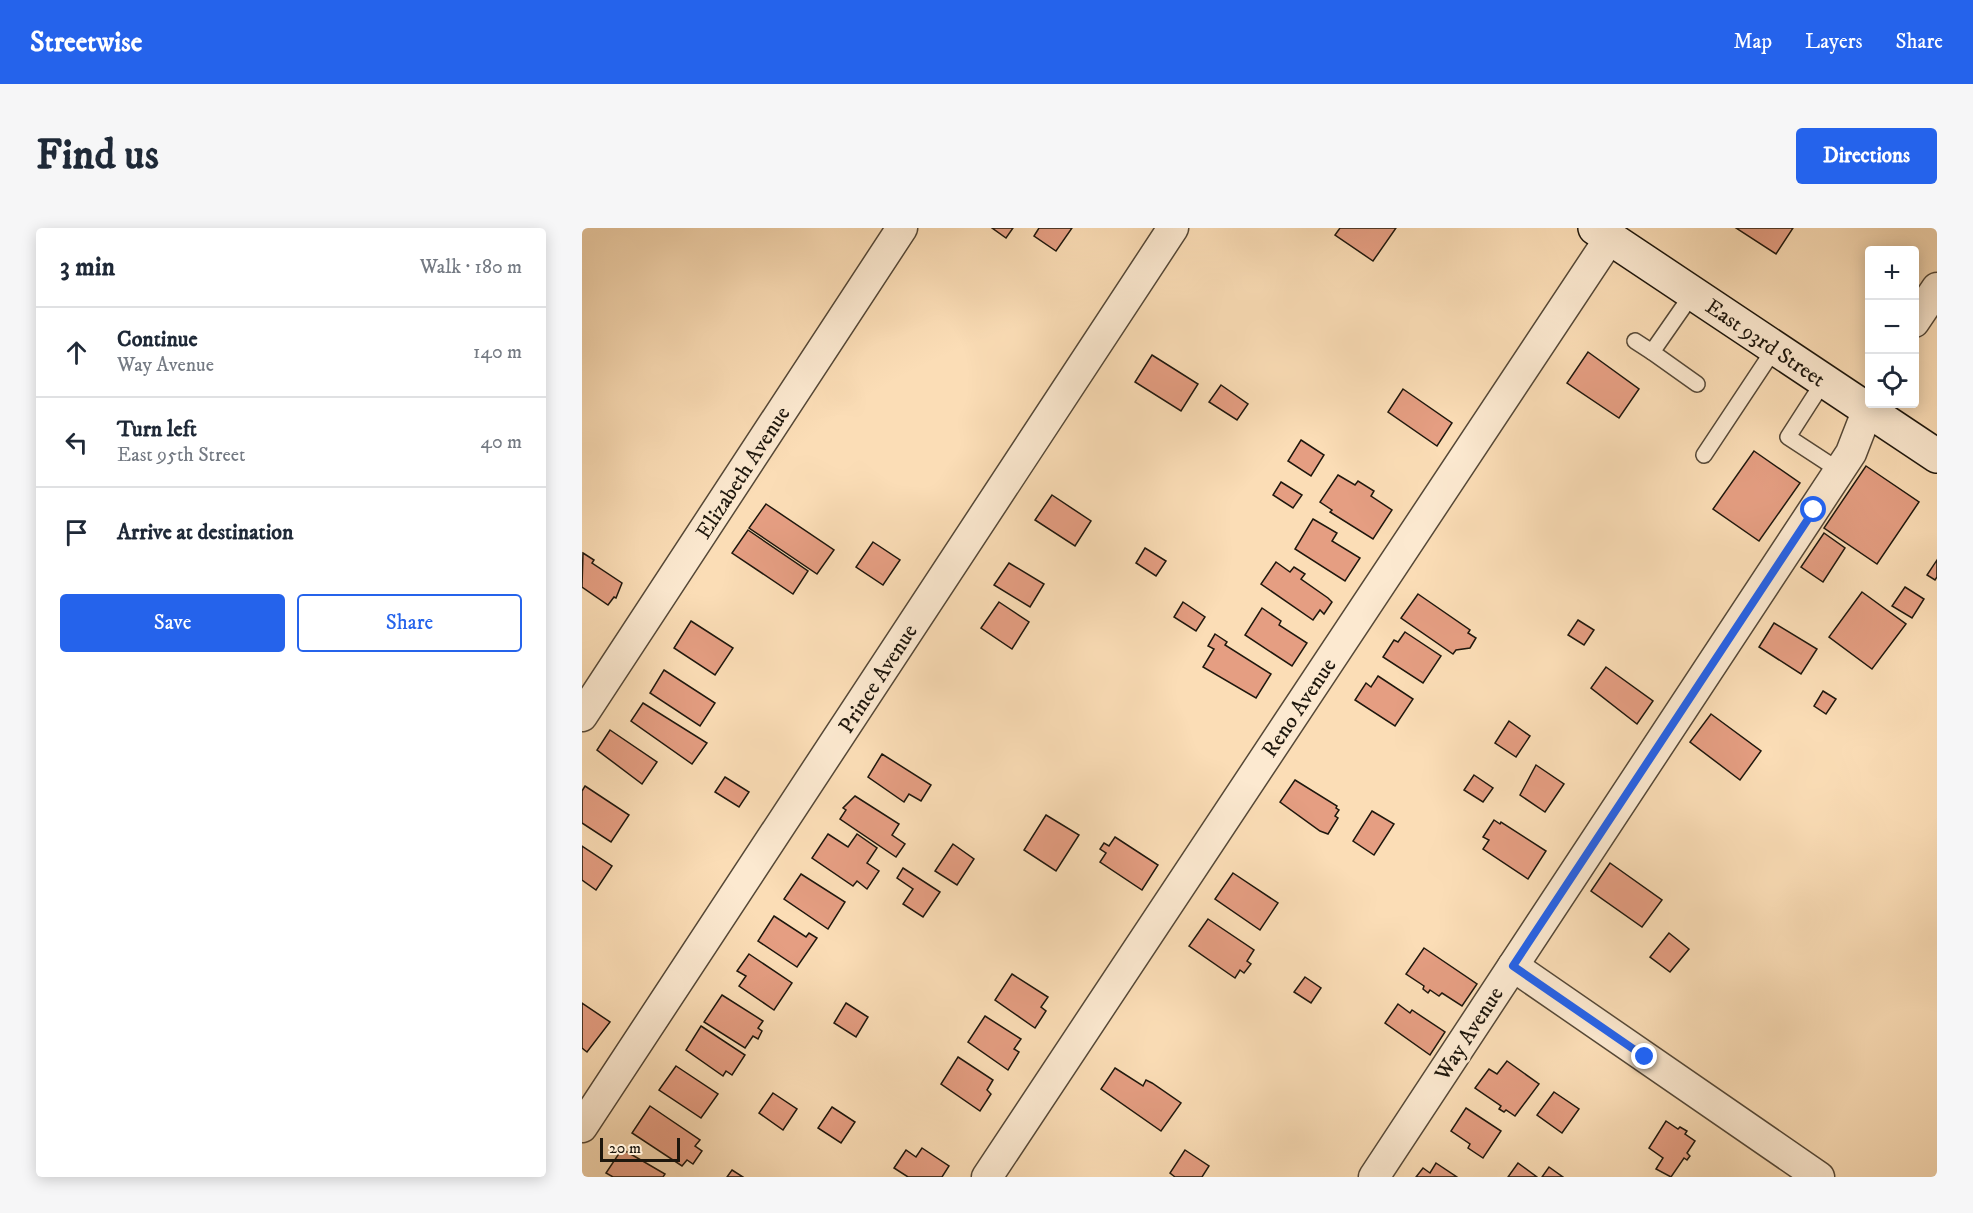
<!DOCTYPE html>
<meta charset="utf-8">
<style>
:root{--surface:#fff;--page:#f6f6f7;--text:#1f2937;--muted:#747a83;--line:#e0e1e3;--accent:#2563eb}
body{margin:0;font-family:"IM FELL DW Pica",serif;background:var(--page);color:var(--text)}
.controls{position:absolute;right:18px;top:18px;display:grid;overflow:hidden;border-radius:6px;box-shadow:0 3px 15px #0003}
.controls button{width:54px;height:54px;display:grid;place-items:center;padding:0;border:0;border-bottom:2px solid var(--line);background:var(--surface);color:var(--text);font:30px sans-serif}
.scale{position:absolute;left:18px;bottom:15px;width:80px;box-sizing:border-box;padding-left:6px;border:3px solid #1e170d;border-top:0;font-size:16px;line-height:21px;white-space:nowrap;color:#1e170d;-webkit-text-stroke:4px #fce9d0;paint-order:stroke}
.stop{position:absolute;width:18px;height:18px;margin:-14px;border:4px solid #2563eb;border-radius:50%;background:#fff}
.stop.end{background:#2563eb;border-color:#fff;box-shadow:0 2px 6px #0008}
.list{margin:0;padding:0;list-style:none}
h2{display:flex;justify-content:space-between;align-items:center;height:78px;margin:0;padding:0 24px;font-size:26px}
h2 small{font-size:20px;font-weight:400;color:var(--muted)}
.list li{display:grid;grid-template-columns:39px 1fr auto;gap:18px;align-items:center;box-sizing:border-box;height:90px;padding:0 24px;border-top:2px solid var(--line)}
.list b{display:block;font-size:22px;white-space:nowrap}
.list p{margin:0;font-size:20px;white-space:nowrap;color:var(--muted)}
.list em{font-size:20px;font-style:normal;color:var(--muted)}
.actions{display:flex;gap:12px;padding:18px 24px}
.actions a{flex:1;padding:14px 0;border:2px solid var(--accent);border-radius:6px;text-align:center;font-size:21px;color:var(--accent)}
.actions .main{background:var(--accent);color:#fff}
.icon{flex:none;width:33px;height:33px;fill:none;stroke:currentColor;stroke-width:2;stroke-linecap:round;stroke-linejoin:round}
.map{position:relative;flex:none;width:1355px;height:949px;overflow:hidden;border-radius:6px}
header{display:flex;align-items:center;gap:36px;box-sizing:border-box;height:84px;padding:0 30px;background:var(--accent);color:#fff}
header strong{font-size:28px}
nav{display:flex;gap:33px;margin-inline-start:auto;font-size:21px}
.intro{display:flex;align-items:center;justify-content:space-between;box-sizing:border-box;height:144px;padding:0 36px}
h1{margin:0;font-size:42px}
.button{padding:15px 27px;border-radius:6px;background:var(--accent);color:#fff;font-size:21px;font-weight:700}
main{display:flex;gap:36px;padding:0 36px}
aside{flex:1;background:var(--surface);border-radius:6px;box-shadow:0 3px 15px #0003}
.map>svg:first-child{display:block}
.building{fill:#e59e82;stroke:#1e170d;stroke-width:1.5}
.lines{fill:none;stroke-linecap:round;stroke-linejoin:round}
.service-casing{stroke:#554837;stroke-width:18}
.minor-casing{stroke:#554837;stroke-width:33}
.secondary-casing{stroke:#1e170d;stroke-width:36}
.service{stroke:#fce9d0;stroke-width:15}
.minor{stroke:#fce9d0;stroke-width:30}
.secondary{stroke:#fce9d0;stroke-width:33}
.route{stroke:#2563eb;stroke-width:8}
.labels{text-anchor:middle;stroke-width:6;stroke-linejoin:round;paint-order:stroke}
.street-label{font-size:22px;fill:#1e170d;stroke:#fce9d0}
</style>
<header>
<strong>Streetwise</strong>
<nav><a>Map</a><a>Layers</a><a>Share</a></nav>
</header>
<div class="intro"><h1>Find us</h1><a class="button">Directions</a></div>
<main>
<aside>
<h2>3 min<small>Walk · 180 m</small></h2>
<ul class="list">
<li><svg class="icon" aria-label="ahead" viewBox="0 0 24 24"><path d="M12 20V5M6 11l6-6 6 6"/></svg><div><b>Continue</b><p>Way Avenue</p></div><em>140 m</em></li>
<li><svg class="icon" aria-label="left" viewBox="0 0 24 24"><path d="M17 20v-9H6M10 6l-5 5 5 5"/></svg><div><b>Turn left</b><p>East 95th Street</p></div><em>40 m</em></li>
<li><svg class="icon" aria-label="arrive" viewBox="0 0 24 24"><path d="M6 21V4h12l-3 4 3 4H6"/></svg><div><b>Arrive at destination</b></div></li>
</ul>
<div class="actions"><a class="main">Save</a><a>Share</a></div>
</aside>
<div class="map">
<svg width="1355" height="949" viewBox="0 0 1355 949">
<rect width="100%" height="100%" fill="#fbddb6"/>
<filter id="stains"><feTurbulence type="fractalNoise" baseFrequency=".00333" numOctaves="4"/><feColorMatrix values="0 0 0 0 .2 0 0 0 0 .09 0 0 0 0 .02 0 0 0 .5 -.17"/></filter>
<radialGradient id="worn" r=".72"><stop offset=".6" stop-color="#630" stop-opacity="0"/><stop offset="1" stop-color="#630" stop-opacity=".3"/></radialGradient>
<g class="building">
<polygon points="410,0 431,0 424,10"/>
<polygon points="457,0 490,0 474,23 452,8"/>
<polygon points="758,0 814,0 791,33 753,7"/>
<polygon points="1154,0 1211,0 1194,26"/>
<polygon points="1006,124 1057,161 1037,190 985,155"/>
<polygon points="570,127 616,156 599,183 553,154"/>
<polygon points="639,157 666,176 655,192 627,174"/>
<polygon points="821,161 870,195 855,218 806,184"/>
<polygon points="719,212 742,227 729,248 706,233"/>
<polygon points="1172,223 1218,255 1177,313 1131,281"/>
<polygon points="1284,238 1337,274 1295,336 1242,300"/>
<polygon points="756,247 773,257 776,253 792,263 789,268 810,282 791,311 748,284 750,282 738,274"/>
<polygon points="699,254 720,267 711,280 691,267"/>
<polygon points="470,267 509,293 493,318 453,292"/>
<polygon points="184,276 252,322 235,346 167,300"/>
<polygon points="731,291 755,305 750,313 778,330 763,353 713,321"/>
<polygon points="166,302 226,343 211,366 150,325"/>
<polygon points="1242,305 1263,320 1241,354 1219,339"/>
<polygon points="291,314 318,332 301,357 274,339"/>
<polygon points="563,320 584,333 574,348 554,335"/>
<polygon points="1,325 12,332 10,335 40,355 34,370 32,369 26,377 0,359"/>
<polygon points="1355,332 1355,349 1353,352 1345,347"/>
<polygon points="694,334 708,344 712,339 723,346 719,351 746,370 750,374 742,386 738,382 731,392 679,356"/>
<polygon points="427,335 462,356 448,379 412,357"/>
<polygon points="1323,359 1342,371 1330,390 1310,378"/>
<polygon points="1280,364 1324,396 1290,441 1247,409"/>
<polygon points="836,366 888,402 886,405 894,410 888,420 874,422 871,426 819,390"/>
<polygon points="417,374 447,394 430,421 399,400"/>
<polygon points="601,374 623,389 614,403 592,389"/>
<polygon points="680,380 699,393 697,397 725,415 710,438 663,407"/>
<polygon points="996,392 1012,402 1002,417 986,407"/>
<polygon points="109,393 151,420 133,447 92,420"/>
<polygon points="1192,395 1235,421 1219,446 1177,419"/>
<polygon points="823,404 859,428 841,455 801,429 812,412 816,414"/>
<polygon points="633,406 645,414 643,417 689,446 674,470 621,439 632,421 626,418"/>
<polygon points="1024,439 1071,473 1055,496 1009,460"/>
<polygon points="82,442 133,475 118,498 68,465"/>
<polygon points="796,448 831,471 813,498 773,472 784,455 789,459"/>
<polygon points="1241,463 1254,471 1244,486 1232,478"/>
<polygon points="61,475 125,515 110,536 49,493"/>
<polygon points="1129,486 1179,523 1158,552 1108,514"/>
<polygon points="927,493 948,508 934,529 913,515"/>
<polygon points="28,502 75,534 60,556 15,522"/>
<polygon points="300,526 349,557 339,573 327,566 322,574 286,549"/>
<polygon points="954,537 982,556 963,584 938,567"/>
<polygon points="892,547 911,560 901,574 882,562"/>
<polygon points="143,549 167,564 157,579 133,564"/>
<polygon points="713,552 755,578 754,580 757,582 753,588 756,590 746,606 738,603 698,574"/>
<polygon points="3,558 47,587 29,614 0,595 0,563"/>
<polygon points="273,568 317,596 310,607 323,616 314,629 258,591 264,582 261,580"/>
<polygon points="790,583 812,596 792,627 771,613"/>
<polygon points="464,587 497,607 474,643 442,622"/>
<polygon points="912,592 918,596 919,594 964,623 946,651 901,621 907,612 901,609"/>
<polygon points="246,606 266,619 275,606 295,620 285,635 297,643 285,661 275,653 271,658 230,630"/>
<polygon points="533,609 576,637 560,662 518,634 524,625 518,621 522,615 527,618"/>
<polygon points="371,616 392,631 375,657 353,643"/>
<polygon points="0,618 30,638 14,662 0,652"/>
<polygon points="1028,635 1080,672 1060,699 1009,663"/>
<polygon points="321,640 358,664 341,689 321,676 331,661 315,650"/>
<polygon points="651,645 696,675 678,702 633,671"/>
<polygon points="219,646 263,674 246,701 202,671"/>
<polygon points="192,688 224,709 227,705 235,710 215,739 176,713"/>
<polygon points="626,691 672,722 665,733 669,736 662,745 658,742 653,750 607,718"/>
<polygon points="1087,705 1107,721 1088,744 1068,729"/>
<polygon points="842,720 895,756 880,778 860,765 857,768 848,762 846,765 841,761 842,758 824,746"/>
<polygon points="167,726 210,755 192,782 157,758 164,748 155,743"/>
<polygon points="430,746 466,769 459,779 464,783 453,800 413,772"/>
<polygon points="723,749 739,760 729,775 712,764"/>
<polygon points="140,767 181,793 176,800 180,803 176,811 171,808 163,820 122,794"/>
<polygon points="0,775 28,794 5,824 0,820"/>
<polygon points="264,775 286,789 274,809 252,795"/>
<polygon points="816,776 828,785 830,782 863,804 848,827 803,795"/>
<polygon points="403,788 439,811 432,821 437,824 426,842 386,814"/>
<polygon points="119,798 163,827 150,847 144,843 141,848 104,822"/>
<polygon points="376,829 411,852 405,862 409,866 398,883 359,856"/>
<polygon points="925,833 957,856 933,888 924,882 922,884 917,881 919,878 893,860 907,841 915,846"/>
<polygon points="94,838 136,866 119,890 77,862"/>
<polygon points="533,840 561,858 564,852 570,855 599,875 579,903 519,861"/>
<polygon points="972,864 997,881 980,905 955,887"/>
<polygon points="191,865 215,881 201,902 177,885"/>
<polygon points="68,878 118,912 113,918 120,923 111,936 105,932 100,938 50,905"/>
<polygon points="250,879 273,894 259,915 236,900"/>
<polygon points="884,880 919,903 901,930 886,920 888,916 869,903"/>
<polygon points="1084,893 1096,901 1098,899 1105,903 1103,906 1113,913 1105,925 1108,928 1105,932 1102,930 1089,949 1074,941 1081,930 1067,920"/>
<polygon points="340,920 367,938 360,949 326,949 312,940 324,922 334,929"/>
<polygon points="40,921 83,946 81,949 31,949 24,945"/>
<polygon points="603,922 627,938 620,949 593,949 588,945"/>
<polygon points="854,935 875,949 834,949 841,940 848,945"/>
<polygon points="936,935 955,949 926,949"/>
<polygon points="967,939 981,949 960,949"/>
<polygon points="150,942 161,949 145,949"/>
</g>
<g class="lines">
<defs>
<g id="service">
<polyline points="1111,65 1070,124 1115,156"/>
<polyline points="1053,113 1070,124"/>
<polyline points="1242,153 1206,209 1258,243"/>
<polyline points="1122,227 1193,120"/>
</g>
<g id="minor">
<polyline points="1332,94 1355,60"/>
<polyline points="0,488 320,0"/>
<polyline points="931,738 1237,949"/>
<polyline points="0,899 591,0"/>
<polyline points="405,949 1028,10"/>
<polyline points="792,949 1269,225 1288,176"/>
</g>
<polyline id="secondary" points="1013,0 1355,228"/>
</defs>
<use href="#service" class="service-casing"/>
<use href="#minor" class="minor-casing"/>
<use href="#secondary" class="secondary-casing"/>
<use href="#service" class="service"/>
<use href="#minor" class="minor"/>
<use href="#secondary" class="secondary"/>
</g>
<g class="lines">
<polyline class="route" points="1063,829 931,738 1232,282"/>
</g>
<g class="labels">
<g class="street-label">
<text transform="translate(1184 114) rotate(34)" y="8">East 93rd Street</text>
<text transform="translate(160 244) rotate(-57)" y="8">Elizabeth Avenue</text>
<text transform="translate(295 450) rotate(-57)" y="8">Prince Avenue</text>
<text transform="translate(716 479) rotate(-56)" y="8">Reno Avenue</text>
<text transform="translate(886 805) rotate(-57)" y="8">Way Avenue</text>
</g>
</g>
<rect width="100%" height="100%" filter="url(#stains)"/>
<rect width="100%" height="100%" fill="url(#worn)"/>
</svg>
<div class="controls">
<button>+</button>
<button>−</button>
<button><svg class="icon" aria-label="locate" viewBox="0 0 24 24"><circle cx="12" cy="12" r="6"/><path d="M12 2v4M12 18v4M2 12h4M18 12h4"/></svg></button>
</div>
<div class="scale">20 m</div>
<div class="stop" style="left:1232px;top:282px"></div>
<div class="stop end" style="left:1063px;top:829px"></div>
</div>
</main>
